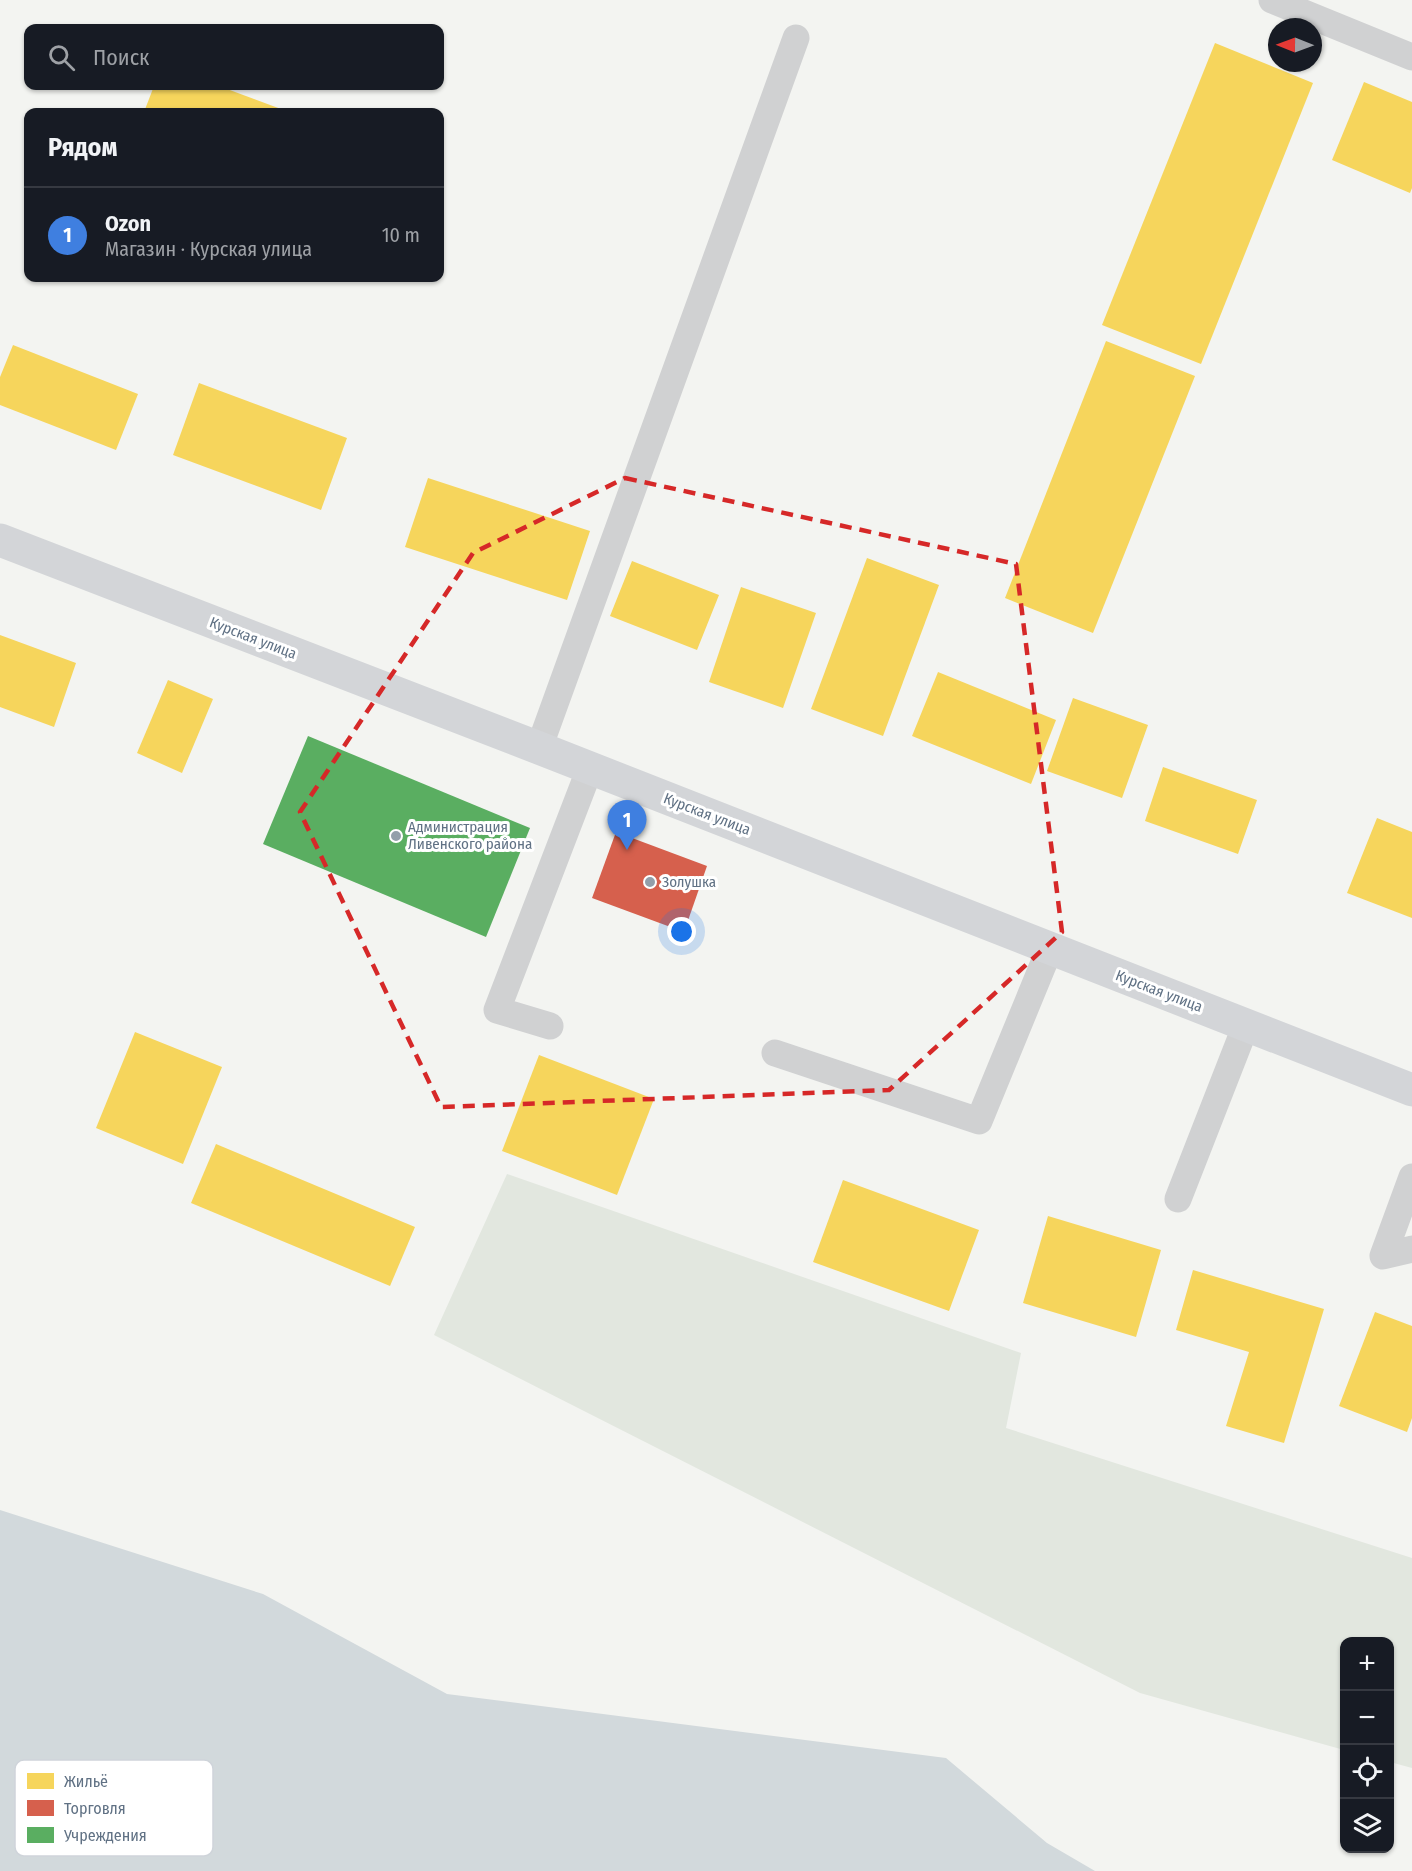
<!DOCTYPE html>
<html lang="ru">
<meta charset="utf-8">
<style>
:root{--surface:#171b24;--page:#242831;--text:#f1f3f6;--muted:#9ea1a6;--line:#363941;--accent:#b45309}
body{margin:0;font-family:"Fira Sans Condensed",sans-serif;background:var(--page);color:var(--text)}
.controls{position:absolute;right:18px;bottom:18px;display:grid;overflow:hidden;border-radius:12px;box-shadow:0 2px 4px #0004}
.controls button{width:54px;height:54px;display:grid;place-items:center;padding:0;border:0;border-bottom:2px solid var(--line);background:var(--surface);color:var(--text);font:30px sans-serif}
.compass{position:absolute;left:1268px;top:18px;width:54px;height:54px;border-radius:50%;background:var(--surface);box-shadow:0 2px 4px #0004;rotate:271deg}
.you{position:absolute;left:682px;top:932px;width:21px;height:21px;margin:-15px;border:4px solid #fff;border-radius:50%;background:#1a73e8;box-shadow:0 0 0 9px #1a73e833}
.badge{display:grid;place-items:center;width:39px;height:39px;border-radius:50%;background:var(--accent);color:#fff;font-size:20px;font-weight:700}
.pin{position:absolute;translate:-50% -50px;filter:drop-shadow(0 2px 3px #0008)}
.pin::after{content:'';position:absolute;top:32px;width:21px;height:18px;background:inherit;clip-path:polygon(0 0,100% 0,50% 100%)}
.list{margin:0;padding:0;list-style:none}
h2{display:flex;justify-content:space-between;align-items:center;height:78px;margin:0;padding:0 24px;font-size:26px}
h2 small{font-size:20px;font-weight:400;color:var(--muted)}
.list li{display:grid;grid-template-columns:39px 1fr auto;gap:18px;align-items:center;box-sizing:border-box;height:96px;padding:0 24px;border-top:2px solid var(--line)}
.list b{display:block;font-size:22px;white-space:nowrap}
.list p{margin:0;font-size:20px;white-space:nowrap;color:var(--muted)}
.list em{font-size:20px;font-style:normal;color:var(--muted)}
.icon{flex:none;width:33px;height:33px;fill:none;stroke:currentColor;stroke-width:2;stroke-linecap:round;stroke-linejoin:round}
.map{position:relative;flex:none;width:1412px;height:1871px;overflow:hidden}
.search{position:absolute;background:var(--surface);box-shadow:0 2px 4px #0004;left:24px;top:24px;width:420px;height:66px;display:flex;align-items:center;gap:15px;box-sizing:border-box;padding:0 21px;border-radius:12px;color:var(--muted);font-size:22px}
.panel{position:absolute;background:var(--surface);box-shadow:0 2px 4px #0004;left:24px;top:108px;width:420px;height:174px;border-radius:12px}
.map>svg:first-child{display:block}
.green{fill:#e2e7df}
.water{fill:#d2d9dc}
.homes{fill:#f6d55c}
.shops{fill:#d6604d}
.public{fill:#5aae61}
.lines{fill:none;stroke-linecap:round;stroke-linejoin:round}
.lane{stroke:#d0d1d2;stroke-width:27}
.secondary{stroke:#d3d5d8;stroke-width:33}
.marked{fill:none;stroke:#d62828;stroke-width:4.5;stroke-dasharray:12 8;stroke-linejoin:round}
.poi-dot{fill:#939faa;stroke:#fff;stroke-width:2}
.labels{text-anchor:middle;stroke-width:6;stroke-linejoin:round;paint-order:stroke}
.street-label{font-size:15px;fill:#607184;stroke:#fff}
.poi-label{font-size:15px;fill:#607184;stroke:#fff;text-anchor:start}
.key{fill:#fff;stroke:#cfd4da;stroke-width:1.5}
.key-label{font-size:16px;fill:#607184}
</style>
<div class="map">
<svg width="1412" height="1871" viewBox="0 0 1412 1871">
<rect width="100%" height="100%" fill="#f3f4f1"/>
<polygon class="green" points="507,1174 1021,1353 1006,1428 1412,1558 1412,1768 1390,1762 1390,1642 1344,1642 1344,1750 1140,1693 434,1335"/>
<polygon class="water" points="0,1510 263,1594 447,1694 946,1758 1047,1843 1095,1871 0,1871"/>
<g class="homes">
<polygon points="1215,43 1313,83 1201,364 1102,325"/>
<polygon points="1364,82 1412,102 1412,188 1410,193 1332,160"/>
<polygon points="154,86 219,86 289,112 144,112"/>
<polygon points="1106,341 1195,376 1093,633 1005,598"/>
<polygon points="13,345 138,394 116,450 0,405 0,377"/>
<polygon points="199,383 347,438 321,510 173,455"/>
<polygon points="428,478 590,531 567,600 405,547"/>
<polygon points="867,558 939,585 883,736 811,709"/>
<polygon points="632,561 719,595 697,650 610,616"/>
<polygon points="741,587 816,613 783,708 709,682"/>
<polygon points="0,635 76,663 54,727 0,707"/>
<polygon points="938,672 1056,720 1031,784 912,736"/>
<polygon points="168,680 213,699 182,773 137,753"/>
<polygon points="1073,698 1148,725 1122,798 1047,771"/>
<polygon points="1163,767 1257,800 1238,854 1145,821"/>
<polygon points="1377,818 1412,832 1412,918 1347,893"/>
<polygon points="135,1032 222,1067 183,1164 96,1128"/>
<polygon points="539,1055 654,1099 617,1195 502,1151"/>
<polygon points="216,1144 415,1227 390,1286 191,1203"/>
<polygon points="843,1180 979,1230 949,1311 813,1262"/>
<polygon points="1048,1216 1161,1250 1136,1337 1023,1303"/>
<polygon points="1193,1270 1324,1309 1284,1443 1226,1426 1249,1352 1176,1330"/>
<polygon points="1375,1312 1412,1326 1412,1418 1407,1432 1339,1406"/>
</g>
<polygon class="shops" points="616,832 707,866 684,932 592,898"/>
<polygon class="public" points="308,736 530,828 486,937 263,844"/>
<g class="lines">
<g class="lane">
<polyline points="1272,0 1412,57"/>
<polyline points="539,748 796,38"/>
<polyline points="550,1026 497,1010 590,768"/>
<polyline points="775,1053 979,1121 1050,948"/>
<polyline points="1412,1177 1383,1256 1412,1249"/>
<polyline points="1178,1199 1246,1025"/>
</g>
<polyline class="secondary" points="0,540 539,748 1412,1090"/>
</g>
<path class="marked" d="M625,478L1016,564L1062,932L889,1090L441,1107L300,812L473,553Z"/>
<g class="poi-dot">
<circle cx="396" cy="836" r="6"/>
<circle cx="650" cy="882" r="6"/>
</g>
<g class="labels">
<g class="street-label">
<text transform="translate(253 638) rotate(21)" y="5">Курская улица</text>
<text transform="translate(707 814) rotate(21)" y="5">Курская улица</text>
<text transform="translate(1159 991) rotate(21)" y="5">Курская улица</text>
</g>
<g class="poi-label">
<text x="408" y="832">Администрация<tspan x="408" dy="17">Ливенского района</tspan></text>
<text x="662" y="887">Золушка</text>
</g>
</g>
<rect x="15" y="1760" width="198" height="96" rx="9" class="key"/>
<rect x="27" y="1773" width="27" height="16" fill="#f6d55c"/>
<rect x="27" y="1800" width="27" height="16" fill="#d6604d"/>
<rect x="27" y="1827" width="27" height="16" fill="#5aae61"/>
<g class="key-label">
<text x="64" y="1787">Жильё</text>
<text x="64" y="1814">Торговля</text>
<text x="64" y="1841">Учреждения</text>
</g>
</svg>
<div class="controls">
<button>+</button>
<button>−</button>
<button><svg class="icon" aria-label="locate" viewBox="0 0 24 24"><circle cx="12" cy="12" r="6"/><path d="M12 2v4M12 18v4M2 12h4M18 12h4"/></svg></button>
<button><svg class="icon" aria-label="layers" viewBox="0 0 24 24"><path d="M12 4l9 5-9 5-9-5zM3 14l9 5 9-5"/></svg></button>
</div>
<svg class="compass" viewBox="-18 -18 36 36"><path d="M0-13l5 13h-10z" fill="#e53935"/><path d="M0 13l5-13h-10z" fill="#9ea1a6"/></svg>
<div class="you"></div>
<div class="pin badge" style="left:627px;top:850px;background:#3f7fe0">1</div>
<div class="search"><svg class="icon" aria-label="search" viewBox="0 0 24 24"><circle cx="10" cy="10" r="6"/><path d="M15 15l6 6"/></svg>Поиск</div>
<section class="panel">
<h2>Рядом<small></small></h2>
<ul class="list">
<li><span class="badge" style="background:#3f7fe0">1</span><div><b>Ozon</b><p>Магазин · Курская улица</p></div><em>10 m</em></li>
</ul>
</section>
</div>
